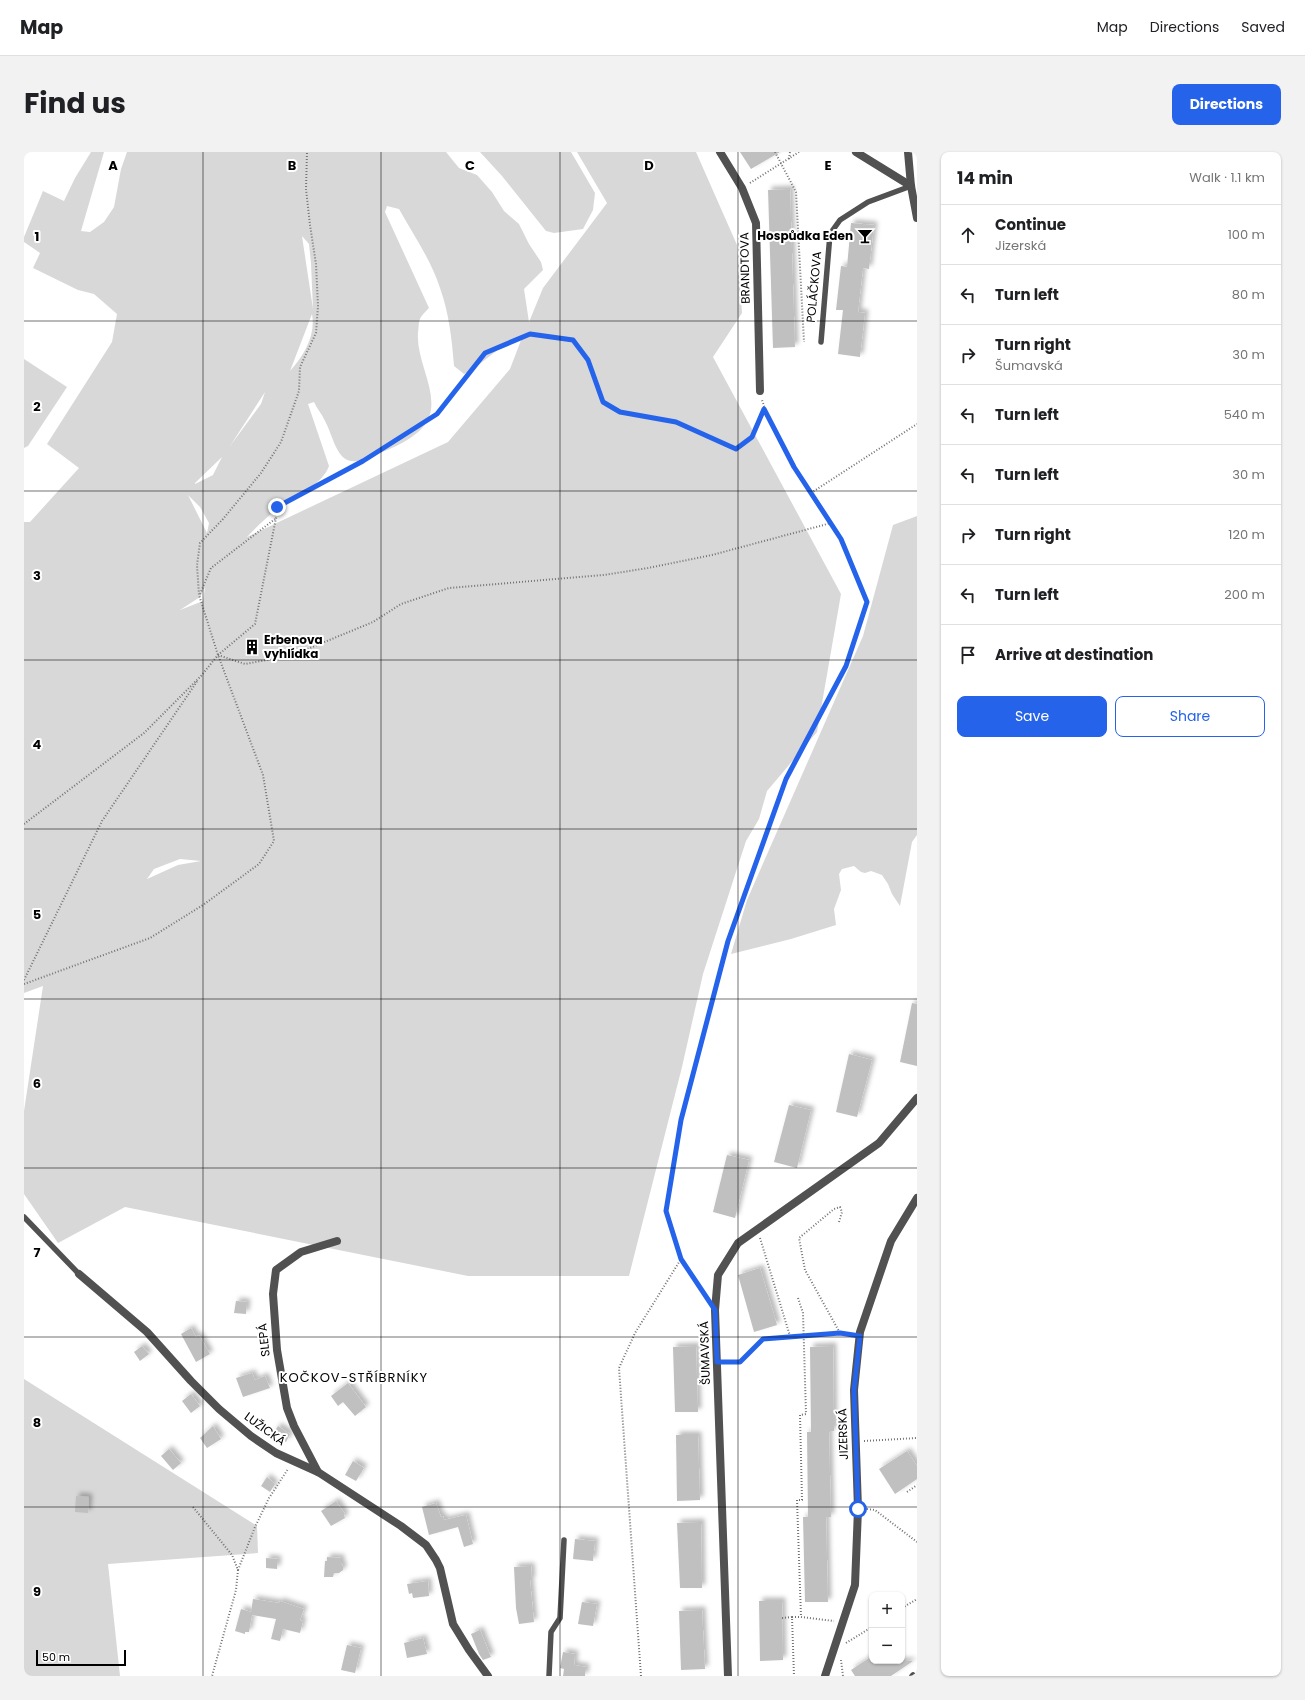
<!DOCTYPE html>
<meta charset="utf-8">
<style>
:root{--surface:#fff;--page:#f2f2f2;--text:#202124;--muted:#757577;--line:#e0e0e0;--accent:#2563eb}
body{margin:0;font-family:Poppins,sans-serif;background:var(--page);color:var(--text)}
.controls{position:absolute;right:12px;bottom:12px;display:grid;overflow:hidden;border-radius:8px;box-shadow:0 1px 3px #0004}
.controls button{width:36px;height:36px;display:grid;place-items:center;padding:0;border:0;border-bottom:1px solid var(--line);background:var(--surface);color:var(--text);font:20px sans-serif}
.scale{position:absolute;left:12px;bottom:10px;width:90px;box-sizing:border-box;padding-left:4px;border:2px solid #000;border-top:0;font-size:11px;line-height:14px;white-space:nowrap;color:#000;-webkit-text-stroke:3px #fff;paint-order:stroke}
.stop{position:absolute;width:12px;height:12px;margin:-9px;border:3px solid #2563eb;border-radius:50%;background:#fff}
.stop.end{background:#2563eb;border-color:#fff;box-shadow:0 1px 4px #0008}
.list{margin:0;padding:0;list-style:none}
h2{display:flex;justify-content:space-between;align-items:center;height:52px;margin:0;padding:0 16px;font-size:17px}
h2 small{font-size:13px;font-weight:400;color:var(--muted)}
.list li{display:grid;grid-template-columns:26px 1fr auto;gap:12px;align-items:center;box-sizing:border-box;height:60px;padding:0 16px;border-top:1px solid var(--line)}
.list b{display:block;font-size:15px;white-space:nowrap}
.list p{margin:0;font-size:13px;white-space:nowrap;color:var(--muted)}
.list em{font-size:13px;font-style:normal;color:var(--muted)}
.actions{display:flex;gap:8px;padding:12px 16px}
.actions a{flex:1;padding:9px 0;border:1px solid var(--accent);border-radius:8px;text-align:center;font-size:14px;color:var(--accent)}
.actions .main{background:var(--accent);color:#fff}
.icon{flex:none;width:22px;height:22px;fill:none;stroke:currentColor;stroke-width:2;stroke-linecap:round;stroke-linejoin:round}
.map{position:relative;flex:none;width:893px;height:1524px;overflow:hidden;border-radius:8px}
header{display:flex;align-items:center;gap:24px;box-sizing:border-box;height:56px;padding:0 20px;background:var(--surface);border-bottom:1px solid var(--line)}
header strong{font-size:19px}
nav{display:flex;gap:22px;margin-inline-start:auto;font-size:14px}
.intro{display:flex;align-items:center;justify-content:space-between;box-sizing:border-box;height:96px;padding:0 24px}
h1{margin:0;font-size:28px}
.button{padding:10px 18px;border-radius:8px;background:var(--accent);color:#fff;font-size:14px;font-weight:700}
main{display:flex;gap:24px;padding:0 24px}
aside{flex:1;background:var(--surface);border-radius:8px;box-shadow:0 1px 3px #0004}
.map>svg:first-child{display:block}
.green{fill:#d8d8d8;fill-rule:evenodd}
.building{fill:#c0c0c0;filter:url(#shadow)}
.lines{fill:none;stroke-linecap:round;stroke-linejoin:round}
.path{stroke:#737373;stroke-width:2;stroke-dasharray:1 2;stroke-linecap:butt}
.lane{stroke:#515151;stroke-width:5.5}
.street{stroke:#515151;stroke-width:8}
.route{stroke:#2563eb;stroke-width:5}
.grid{fill:none;stroke:#000;stroke-width:1;stroke-opacity:0.55}
.labels{text-anchor:middle;stroke-width:4;stroke-linejoin:round;paint-order:stroke}
.poi-label{font-size:12px;font-weight:bold;fill:#000;stroke:#fff;text-anchor:end}
.street-label{font-size:12px;fill:#000;stroke:#fff}
.neighbourhood-label{font-size:13px;letter-spacing:1px;fill:#000;stroke:#fff}
.grid-label{font-size:13px;text-anchor:middle;font-weight:bold;fill:#000;stroke:#fff;stroke-width:4;stroke-linejoin:round;paint-order:stroke}
</style>
<header>
<strong>Map</strong>
<nav><a>Map</a><a>Directions</a><a>Saved</a></nav>
</header>
<div class="intro"><h1>Find us</h1><a class="button">Directions</a></div>
<main>
<div class="map">
<svg width="893" height="1524" viewBox="0 0 893 1524">
<defs>
<filter id="shadow"><feDropShadow dx="3.5" dy="-3.5" stdDeviation="2" flood-color="#0004"/></filter>
</defs>
<rect width="100%" height="100%" fill="#fff"/>
<g class="green">
<path d="M67,0H80L57,79L66,80L80,70L90,55L97,17L103,0H422L435,16L453,23L468,40L480,59L495,72L505,92L517,110L519,118L500,137L505,170L519,136L583,51L553,0H672L713,93L718,161L689,205L817,442L793,580L743,639L735,667L722,689L679,822L658,915L605,1124H444L101,1055L34,1091L0,1042V959L19,834L0,841V370H6L55,316L23,292L88,190L93,162L70,142L54,138L9,116L16,101L0,90V85L19,39L40,49L51,26ZM363,54L375,57C389,82 407,108 416,136C425,161 428,188 430,214L440,222L448,218L480,193L499,183L486,217L424,290L223,385C233,374 247,361 260,352C275,341 298,333 305,314L284,252L290,250C293,257 298,262 301,269C311,287 313,320 343,306C358,300 376,294 389,284C429,256 391,217 394,180C395,176 394,169 397,165C399,162 402,159 405,156L361,60ZM278,84L285,92L287,111L289,157ZM288,162C292,183 280,204 266,219ZM241,240L237,252L206,294ZM198,305L189,323L171,332V331ZM164,343L176,355L185,371L183,381ZM181,435L179,449L156,458L176,445ZM156,707L177,709L154,713L123,727L130,717Z"/>
<polygon points="456,0 547,0 571,41 569,58 559,77 530,81 522,79 478,24"/>
<polygon points="0,207 43,235 4,294 0,296"/>
<polygon points="893,364 893,683 888,690 876,754 868,742 864,732 858,723 847,719 841,721 837,720 830,714 818,717 815,722 817,738 810,757 812,773 767,787 707,802 723,748 839,484 869,373"/>
<polygon points="0,1227 233,1374 234,1401 84,1412 96,1524 0,1524"/>
</g>
<g class="building">
<polygon points="716,0 756,0 727,17"/>
<polygon points="766,37 771,195 749,196 744,38"/>
<polygon points="827,71 850,73 845,117 839,116 834,160 841,161 836,205 814,202 819,158 812,158 817,114 823,115"/>
<polygon points="888,851 893,852 893,914 876,910"/>
<polygon points="825,902 848,908 833,965 812,960"/>
<polygon points="765,953 787,958 773,1016 750,1010"/>
<polygon points="703,1003 725,1008 711,1066 689,1060"/>
<polygon points="736,1116 753,1173 730,1180 714,1123"/>
<polygon points="212,1149 223,1150 222,1162 210,1161"/>
<polygon points="167,1176 172,1185 175,1183 186,1202 172,1210 157,1182"/>
<polygon points="118,1194 125,1202 116,1209 110,1200"/>
<polygon points="672,1194 674,1260 651,1260 649,1195"/>
<polygon points="809,1194 810,1279 805,1280 807,1365 802,1365 804,1450 781,1450 779,1365 784,1365 783,1280 787,1280 786,1195"/>
<polygon points="228,1221 231,1228 241,1224 246,1236 219,1245 212,1226"/>
<polygon points="324,1231 342,1255 331,1264 319,1250 314,1254 307,1244"/>
<polygon points="167,1242 176,1254 167,1261 158,1249"/>
<polygon points="189,1274 197,1287 183,1296 176,1286"/>
<polygon points="254,1274 266,1282 262,1290 249,1282"/>
<polygon points="652,1283 674,1283 676,1348 653,1349"/>
<polygon points="145,1297 157,1311 149,1318 137,1304"/>
<polygon points="883,1299 893,1314 893,1327 871,1342 855,1317"/>
<polygon points="329,1309 340,1316 332,1329 321,1323"/>
<polygon points="243,1325 251,1332 246,1340 237,1334"/>
<polygon points="52,1344 65,1345 64,1361 51,1360"/>
<polygon points="312,1349 321,1362 320,1363 321,1366 307,1374 297,1359"/>
<polygon points="412,1351 417,1365 419,1364 420,1368 442,1363 449,1392 440,1395 434,1375 405,1383 398,1355"/>
<polygon points="677,1370 678,1436 656,1436 653,1371"/>
<polygon points="551,1387 571,1389 569,1409 549,1407"/>
<polygon points="303,1405 317,1406 317,1411 319,1414 319,1418 315,1421 310,1421 309,1425 300,1425 301,1409 303,1409"/>
<polygon points="242,1406 254,1407 253,1417 242,1416"/>
<polygon points="507,1414 508,1428 506,1428 510,1470 495,1472 492,1456 490,1415"/>
<polygon points="404,1429 405,1444 389,1446 388,1441 385,1442 383,1432"/>
<polygon points="229,1447 255,1451 256,1449 280,1457 276,1468 279,1469 276,1481 259,1477 256,1489 247,1487 252,1467 228,1463 225,1480 221,1480 221,1482 211,1479 217,1457 227,1460"/>
<polygon points="735,1449 758,1449 759,1508 736,1509"/>
<polygon points="558,1450 573,1452 569,1474 554,1472"/>
<polygon points="678,1458 681,1517 657,1518 655,1459"/>
<polygon points="456,1478 467,1505 459,1508 455,1502 447,1482"/>
<polygon points="399,1486 403,1502 383,1506 380,1491"/>
<polygon points="323,1493 337,1496 331,1521 317,1518"/>
<polygon points="539,1500 551,1502 550,1513 562,1515 561,1524 539,1524 540,1517 536,1516"/>
<polygon points="848,1504 848,1509 889,1509 867,1524 831,1524 827,1518"/>
</g>
<g class="lines">
<g class="path">
<polyline points="751,0 772,40 780,190"/>
<polyline points="765,7 766,0"/>
<polyline points="726,31 775,0"/>
<polyline points="787,341 893,272"/>
<polyline points="176,442 187,416 251,367"/>
<polyline points="194,503 221,512 269,503 349,470 377,452 425,436 580,423 624,416 688,403 807,371"/>
<polyline points="0,672 120,581 177,524 194,503 231,472 252,366 253,355 339,309 413,262 461,201 506,182 549,188 564,208 579,250 596,260 652,270 712,297 728,285 741,257"/>
<polyline points="0,828 78,669 174,528"/>
<polyline points="0,832 126,786 179,753 235,712 250,689 239,623 194,503 175,443 173,413 176,391 199,367 237,321 257,290 275,239 276,215 292,181 294,154 292,112 286,73 282,37 283,0"/>
<polyline points="815,1070 818,1060 816,1055 810,1057 775,1086 781,1118 816,1181"/>
<polyline points="736,1086 766,1184"/>
<polyline points="682,1143 657,1107 642,1059 657,968 704,789 762,627 822,514 843,450 817,387 770,315 741,257 738,248"/>
<polyline points="774,1146 779,1161 782,1262 776,1263 778,1348 773,1348 777,1465"/>
<polyline points="702,1210 716,1210 739,1187 816,1181 826,1183"/>
<polyline points="840,1289 893,1286"/>
<polyline points="883,1340 893,1333"/>
<polyline points="169,1355 208,1403 214,1418 212,1438 188,1524"/>
<polyline points="843,1357 851,1358 893,1390"/>
<polyline points="214,1418 231,1375 245,1346 264,1317"/>
<polyline points="878,1456 893,1447"/>
<polyline points="768,1465 777,1465 810,1469"/>
<polyline points="758,1466 768,1465 770,1524"/>
<polyline points="822,1491 848,1475"/>
<polyline points="817,1508 819,1524"/>
<polyline points="617,1524 595,1216 611,1181 657,1107"/>
</g>
<g class="lane">
<polyline points="797,190 806,82 816,68 844,50 887,34"/>
<polyline points="0,1065 55,1122"/>
<polyline points="525,1524 527,1480 536,1466 540,1388"/>
<polyline points="888,1524 889,1523"/>
</g>
<g class="street">
<polyline points="696,0 718,36 732,71 736,239"/>
<polyline points="832,0 887,34"/>
<polyline points="884,0 887,34 893,66"/>
<polyline points="55,1122 123,1180 167,1229 195,1257 227,1284 252,1301 294,1320 377,1374 402,1393 412,1408 416,1416 429,1472 445,1498 464,1524"/>
<polyline points="294,1320 270,1274 263,1256 253,1198 249,1142 252,1118 277,1100 313,1089"/>
<polyline points="704,1524 691,1158 694,1123 714,1091 855,991 893,946"/>
<polyline points="801,1524 831,1433 834,1357 830,1238 836,1180 867,1089 893,1046"/>
</g>
</g>
<g class="lines">
<polyline class="route" points="253,355 339,309 413,262 461,201 506,182 549,188 564,208 579,250 596,260 652,270 712,297 728,285 740,257 770,315 817,387 843,450 822,514 762,627 704,789 657,968 642,1059 657,1107 691,1158 693,1210 716,1210 739,1187 816,1181 836,1184 830,1238 834,1357"/>
</g>
<path class="grid" d="M179,0V1524M357,0V1524M536,0V1524M714,0V1524M0,169H893M0,339H893M0,508H893M0,677H893M0,847H893M0,1016H893M0,1185H893M0,1355H893"/>
<defs>
<symbol id="bar-bare" viewBox="-9 -9 18 18"><path d="M-6-5H6L.8 .8V4.5H3.5V6h-7V4.5H-.8V.8Z" fill="#000" stroke="#fff" stroke-width="2.5" paint-order="stroke"/></symbol>
<symbol id="building-bare" viewBox="-9 -9 18 18"><path d="M-4-6H4V6H1V3H-1V6H-4ZM-2.5-4.3h1.7v1.8h-1.7ZM.8-4.3h1.7v1.8H.8ZM-2.5-1h1.7V.8h-1.7ZM.8-1h1.7V.8H.8Z" fill="#000" stroke="#fff" stroke-width="2.5" paint-order="stroke"/></symbol>
</defs>
<g fill-rule="evenodd">
<use href="#bar-bare" x="830" y="73" width="22" height="22"/>
<use href="#building-bare" x="217" y="484" width="22" height="22"/>
</g>
<g class="labels">
<g class="poi-label">
<text x="829" y="88">Hospůdka Eden</text>
<text x="240" y="492" text-anchor="start">Erbenova<tspan x="240" dy="14">vyhlídka</tspan></text>
</g>
<g class="street-label">
<text transform="translate(721 116) rotate(-91)" y="4">BRANDTOVA</text>
<text transform="translate(790 135) rotate(-85)" y="4">POLÁČKOVA</text>
<text transform="translate(240 1188) rotate(-96)" y="4">SLEPÁ</text>
<text transform="translate(681 1201) rotate(-92)" y="4">ŠUMAVSKÁ</text>
<text transform="translate(241 1277) rotate(36)" y="4">LUŽICKÁ</text>
<text transform="translate(819 1282) rotate(-92)" y="4">JIZERSKÁ</text>
</g>
<g class="neighbourhood-label">
<text x="330" y="1230">KOČKOV-STŘÍBRNÍKY</text>
</g>
</g>
<g class="grid-label">
<text x="89" y="18">A</text>
<text x="268" y="18">B</text>
<text x="446" y="18">C</text>
<text x="625" y="18">D</text>
<text x="804" y="18">E</text>
<text x="13" y="89">1</text>
<text x="13" y="259">2</text>
<text x="13" y="428">3</text>
<text x="13" y="597">4</text>
<text x="13" y="767">5</text>
<text x="13" y="936">6</text>
<text x="13" y="1105">7</text>
<text x="13" y="1275">8</text>
<text x="13" y="1444">9</text>
</g>
</svg>
<div class="controls">
<button>+</button>
<button>−</button>
</div>
<div class="scale">50 m</div>
<div class="stop" style="left:834px;top:1357px"></div>
<div class="stop end" style="left:253px;top:355px"></div>
</div>
<aside>
<h2>14 min<small>Walk · 1.1 km</small></h2>
<ul class="list">
<li><svg class="icon" aria-label="ahead" viewBox="0 0 24 24"><path d="M12 20V5M6 11l6-6 6 6"/></svg><div><b>Continue</b><p>Jizerská</p></div><em>100 m</em></li>
<li><svg class="icon" aria-label="left" viewBox="0 0 24 24"><path d="M17 20v-9H6M10 6l-5 5 5 5"/></svg><div><b>Turn left</b></div><em>80 m</em></li>
<li><svg class="icon" aria-label="right" viewBox="0 0 24 24"><path d="M7 20v-9h11M14 6l5 5-5 5"/></svg><div><b>Turn right</b><p>Šumavská</p></div><em>30 m</em></li>
<li><svg class="icon" aria-label="left" viewBox="0 0 24 24"><path d="M17 20v-9H6M10 6l-5 5 5 5"/></svg><div><b>Turn left</b></div><em>540 m</em></li>
<li><svg class="icon" aria-label="left" viewBox="0 0 24 24"><path d="M17 20v-9H6M10 6l-5 5 5 5"/></svg><div><b>Turn left</b></div><em>30 m</em></li>
<li><svg class="icon" aria-label="right" viewBox="0 0 24 24"><path d="M7 20v-9h11M14 6l5 5-5 5"/></svg><div><b>Turn right</b></div><em>120 m</em></li>
<li><svg class="icon" aria-label="left" viewBox="0 0 24 24"><path d="M17 20v-9H6M10 6l-5 5 5 5"/></svg><div><b>Turn left</b></div><em>200 m</em></li>
<li><svg class="icon" aria-label="arrive" viewBox="0 0 24 24"><path d="M6 21V4h12l-3 4 3 4H6"/></svg><div><b>Arrive at destination</b></div></li>
</ul>
<div class="actions"><a class="main">Save</a><a>Share</a></div>
</aside>
</main>
